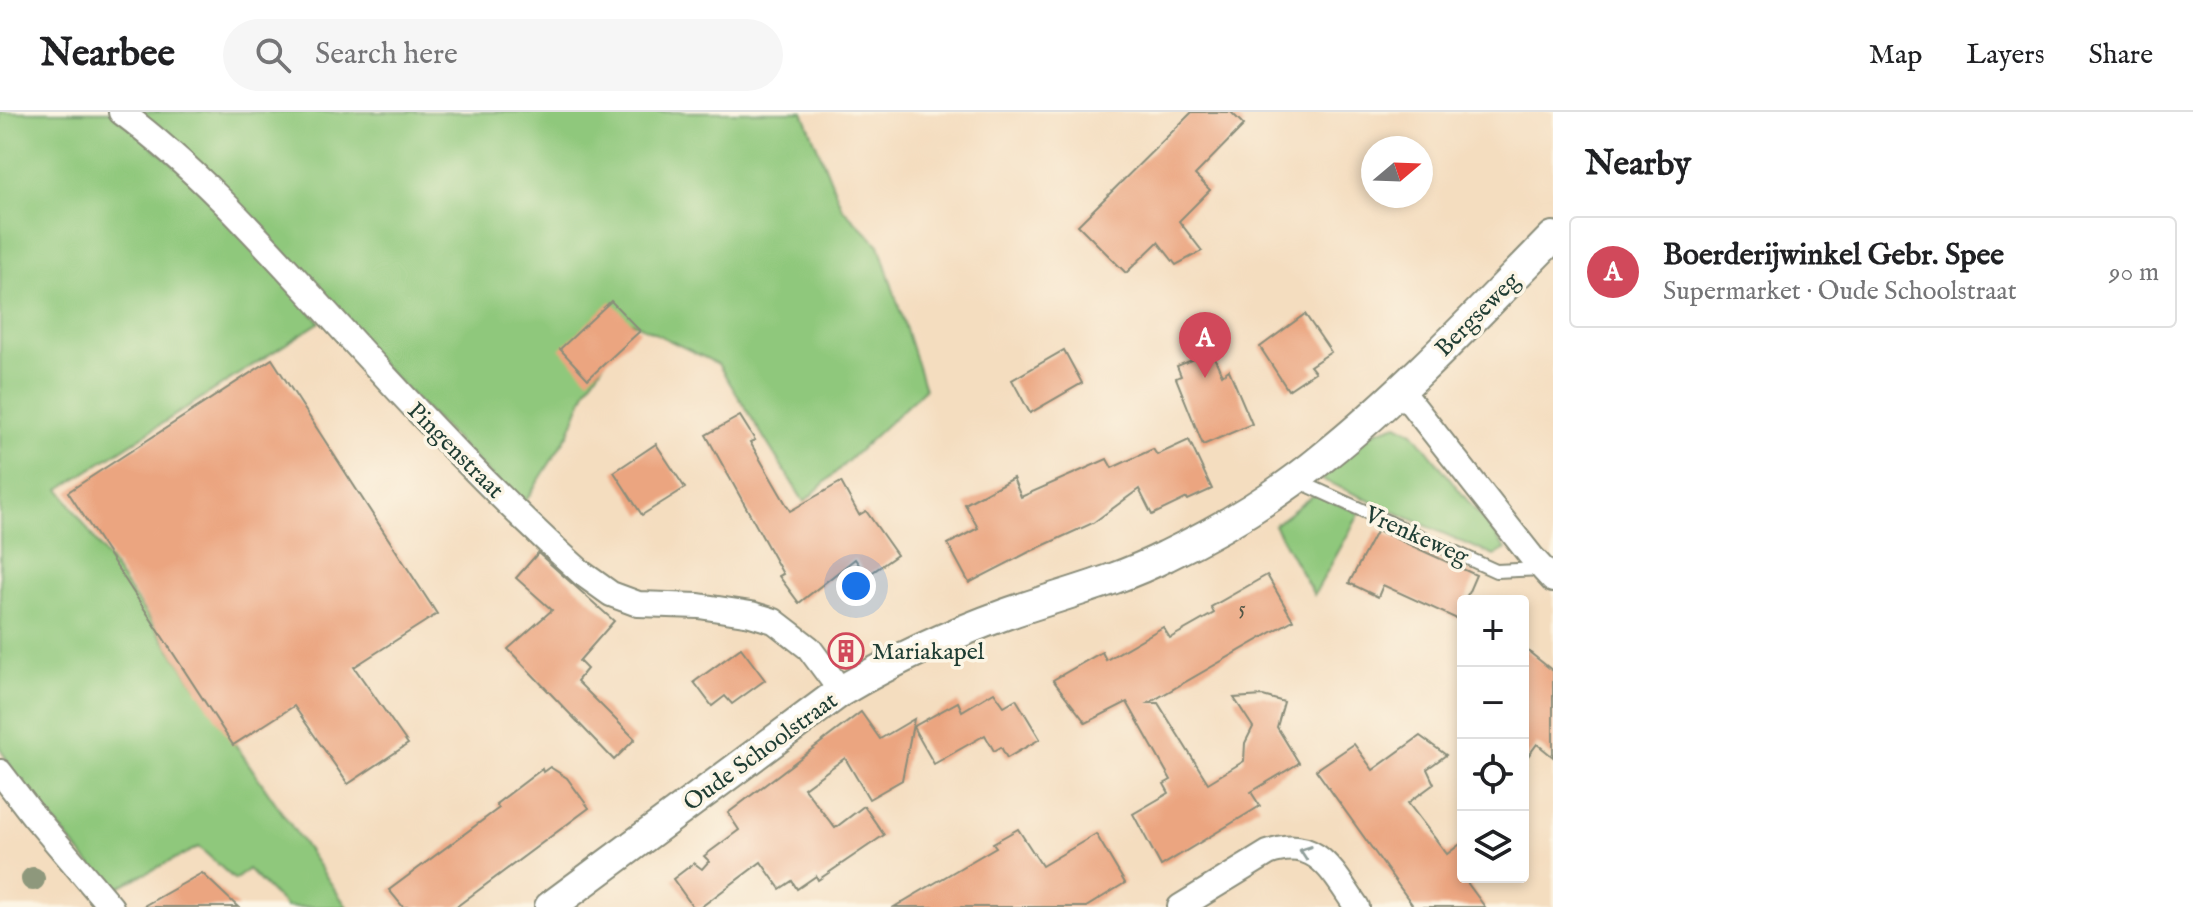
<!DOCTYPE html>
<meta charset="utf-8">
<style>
:root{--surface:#fff;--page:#f6f6f6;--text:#202124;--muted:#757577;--line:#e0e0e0;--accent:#d1495b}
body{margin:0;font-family:"IM FELL English",serif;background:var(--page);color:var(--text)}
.controls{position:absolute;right:24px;bottom:24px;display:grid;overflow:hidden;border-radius:8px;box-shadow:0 4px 12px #0003}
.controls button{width:72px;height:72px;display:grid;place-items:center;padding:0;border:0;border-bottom:2px solid var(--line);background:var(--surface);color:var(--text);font:40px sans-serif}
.compass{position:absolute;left:1361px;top:24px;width:72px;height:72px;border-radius:50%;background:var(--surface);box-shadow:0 4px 12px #0003;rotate:71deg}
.you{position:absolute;left:856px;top:474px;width:28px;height:28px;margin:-20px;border:6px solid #fff;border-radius:50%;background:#1a73e8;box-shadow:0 0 0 12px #1a73e833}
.badge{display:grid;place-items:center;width:52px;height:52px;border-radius:50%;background:var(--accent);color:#fff;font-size:26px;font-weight:700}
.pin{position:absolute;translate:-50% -66px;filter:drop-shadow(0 2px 4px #0008)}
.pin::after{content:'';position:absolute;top:42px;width:28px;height:24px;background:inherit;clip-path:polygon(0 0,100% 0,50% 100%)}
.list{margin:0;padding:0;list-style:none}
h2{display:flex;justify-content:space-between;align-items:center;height:104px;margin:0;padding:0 32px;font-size:34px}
h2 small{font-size:26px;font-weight:400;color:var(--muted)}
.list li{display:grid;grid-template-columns:52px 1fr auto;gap:24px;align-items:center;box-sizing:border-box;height:112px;margin:0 16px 16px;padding:0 16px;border:2px solid var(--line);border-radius:8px}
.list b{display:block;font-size:30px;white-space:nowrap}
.list p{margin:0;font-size:26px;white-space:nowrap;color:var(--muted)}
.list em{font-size:26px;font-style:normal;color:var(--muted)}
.icon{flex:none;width:44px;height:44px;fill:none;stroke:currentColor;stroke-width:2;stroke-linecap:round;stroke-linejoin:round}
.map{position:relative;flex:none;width:1553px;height:795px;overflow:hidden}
header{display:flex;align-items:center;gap:48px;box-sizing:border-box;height:112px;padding:0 40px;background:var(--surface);border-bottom:2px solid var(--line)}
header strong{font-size:38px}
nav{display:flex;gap:44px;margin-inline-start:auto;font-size:28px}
.search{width:560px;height:72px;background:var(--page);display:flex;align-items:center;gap:20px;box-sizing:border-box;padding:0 28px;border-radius:44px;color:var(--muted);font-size:30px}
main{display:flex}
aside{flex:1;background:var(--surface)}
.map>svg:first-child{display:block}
.green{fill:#8fc87b;stroke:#578258;stroke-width:2}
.building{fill:#eba580}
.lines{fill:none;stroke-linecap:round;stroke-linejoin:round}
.service-casing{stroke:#8a8d7a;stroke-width:16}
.minor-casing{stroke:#8a8d7a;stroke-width:28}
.tertiary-casing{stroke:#8a8d7a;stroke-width:34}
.service{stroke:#fff;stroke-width:12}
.minor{stroke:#fff;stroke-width:24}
.tertiary{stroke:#fff;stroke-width:30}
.tree{fill:#8e987c}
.oneway{stroke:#8f9e9a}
.labels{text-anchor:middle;stroke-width:7;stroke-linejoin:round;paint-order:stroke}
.number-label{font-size:20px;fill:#525747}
.street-label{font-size:24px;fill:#1f3d34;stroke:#fcf5e5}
.poi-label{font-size:24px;fill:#1f3d34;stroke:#fcf5e5;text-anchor:start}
</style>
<header>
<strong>Nearbee</strong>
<div class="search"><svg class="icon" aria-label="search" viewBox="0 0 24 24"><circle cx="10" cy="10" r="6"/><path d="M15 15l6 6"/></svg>Search here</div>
<nav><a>Map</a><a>Layers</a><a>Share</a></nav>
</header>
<main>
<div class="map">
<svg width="1553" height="795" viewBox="0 0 1553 795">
<rect width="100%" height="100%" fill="#fcf5e5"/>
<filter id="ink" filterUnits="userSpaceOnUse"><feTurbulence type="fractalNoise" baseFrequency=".0125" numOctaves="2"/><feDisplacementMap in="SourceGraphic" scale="16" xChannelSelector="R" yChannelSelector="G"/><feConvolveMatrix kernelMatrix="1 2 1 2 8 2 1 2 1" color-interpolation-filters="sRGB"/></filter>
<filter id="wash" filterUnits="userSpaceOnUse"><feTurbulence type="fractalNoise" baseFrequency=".006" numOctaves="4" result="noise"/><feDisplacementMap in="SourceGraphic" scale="32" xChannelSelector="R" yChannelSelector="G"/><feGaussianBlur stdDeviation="1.8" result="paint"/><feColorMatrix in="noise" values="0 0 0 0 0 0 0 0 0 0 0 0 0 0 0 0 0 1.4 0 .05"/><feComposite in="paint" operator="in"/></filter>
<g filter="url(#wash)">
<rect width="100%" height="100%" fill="#f4ddbf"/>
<g class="green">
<polygon points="0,0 110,0 196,70 320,210 60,377 347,795 286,795 248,757 235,768 199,735 112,778 18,668 0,636"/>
<polygon points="132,0 803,0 842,96 879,133 925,277 804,390 718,252 632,210 587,276 569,321 522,395"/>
<polygon points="1397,312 1413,320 1506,437 1494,444 1321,367 1374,320"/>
<polygon points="1315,382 1360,401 1314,483 1274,413"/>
</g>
<g id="blocks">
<g class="building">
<polygon points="1192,0 1231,0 1244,13 1195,63 1210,78 1179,109 1202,139 1176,153 1158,130 1126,161 1078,113"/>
<polygon points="611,189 640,219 588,267 560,237"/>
<polygon points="1305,202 1331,240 1310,254 1315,260 1288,278 1260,235"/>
<polygon points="1064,238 1082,271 1030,301 1012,268"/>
<polygon points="1212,240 1222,263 1229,258 1252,312 1203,333 1176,266 1181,264 1177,254"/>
<polygon points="272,247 437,502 354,555 408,632 348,672 294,594 233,633 68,380"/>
<polygon points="740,304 755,328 750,330 790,399 841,370 859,403 866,399 897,443 867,464 855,447 799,491 779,464 783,462 706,323"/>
<polygon points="1189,328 1212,377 1188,388 1187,386 1152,403 1139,377 1093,411 1029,440 969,471 948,432 978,416 965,392 1013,366 1021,385 1107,347 1112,356 1153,337 1157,343"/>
<polygon points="656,332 685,376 642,403 614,360"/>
<polygon points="1377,418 1476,463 1457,507 1383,473 1378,485 1349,471"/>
<polygon points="538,441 614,509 579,549 587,557 577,569 635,627 614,648 508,537 552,498 516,466"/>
<polygon points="1267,463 1293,508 1149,591 1158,591 1208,671 1244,649 1245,631 1253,615 1234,586 1263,584 1284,590 1277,615 1299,651 1251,680 1260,694 1161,754 1133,702 1169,681 1164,672 1171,668 1127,590 1086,611 1053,568 1102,540 1106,548 1163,515 1170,526 1214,501 1211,495"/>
<polygon points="1523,535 1553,559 1553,645 1537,632 1523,651"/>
<polygon points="741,536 765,568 732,592 725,584 712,594 694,570"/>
<polygon points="994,580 1004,594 1016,587 1040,627 1007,646 1001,635 994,639 985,623 934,652 913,615 958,590 962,599"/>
<polygon points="861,600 880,627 914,607 902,668 869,687 845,646 804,676 835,716 864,694 884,723 818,768 816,764 797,777 792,769 780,777 761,750 701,795 693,795 673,767 694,751 702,757 709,749 704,744 739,718 728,701"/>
<polygon points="1420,624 1446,643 1427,657 1434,672 1408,691 1447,742 1463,730 1463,765 1485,795 1414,795 1316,658 1354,632 1373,658"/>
<polygon points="550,655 567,666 589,696 456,795 403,795 389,778 499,696 496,692 542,657 543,660"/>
<polygon points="1018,717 1042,754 1096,722 1125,771 1086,795 894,795 996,735 993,731"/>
<polygon points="202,761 238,795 142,795"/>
</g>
</g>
</g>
<g filter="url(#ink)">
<use href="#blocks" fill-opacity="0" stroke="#8a8d7a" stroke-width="2"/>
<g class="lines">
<defs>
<polyline id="service" points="1298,369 1496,459 1542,457"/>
<g id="minor">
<path d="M121,0C204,62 271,140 341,216C418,301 498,386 583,462L611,482L638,492L699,494L751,502L774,509L809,536L841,579"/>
<polyline points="1400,277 1531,444 1553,468"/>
<polyline points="0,660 33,703 111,795"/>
<path d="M1180,795L1268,741C1317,723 1333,761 1357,795"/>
</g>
<path id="tertiary" d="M550,795L841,579C894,548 948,523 1006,502C1060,483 1115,470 1166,444C1222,417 1277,384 1325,344C1407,278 1479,200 1553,125"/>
</defs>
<use href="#service" class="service-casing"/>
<use href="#minor" class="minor-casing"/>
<use href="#tertiary" class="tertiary-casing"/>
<use href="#service" class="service"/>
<use href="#minor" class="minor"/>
<use href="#tertiary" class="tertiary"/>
</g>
<circle class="tree" cx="33" cy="767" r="12"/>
<defs><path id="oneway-chevron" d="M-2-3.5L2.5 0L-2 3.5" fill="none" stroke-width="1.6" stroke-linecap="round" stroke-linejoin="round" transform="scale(2)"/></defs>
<use class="oneway" href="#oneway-chevron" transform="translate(1305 740) rotate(-161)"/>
</g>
<defs>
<symbol id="building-ring" viewBox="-11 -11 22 22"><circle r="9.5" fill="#fcf5e5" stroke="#d1495b" stroke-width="1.5"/><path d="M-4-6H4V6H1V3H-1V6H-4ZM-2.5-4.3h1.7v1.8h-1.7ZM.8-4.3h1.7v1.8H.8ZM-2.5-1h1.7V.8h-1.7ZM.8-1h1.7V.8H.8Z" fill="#d1495b"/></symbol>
</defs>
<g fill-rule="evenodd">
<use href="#building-ring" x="826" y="519" width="40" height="40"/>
</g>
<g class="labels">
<g class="number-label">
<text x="1242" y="502">5</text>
</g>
<g class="street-label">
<text transform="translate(1477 202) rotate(-45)" y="8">Bergseweg</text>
<text transform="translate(456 338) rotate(45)" y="8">Pingenstraat</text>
<text transform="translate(1417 423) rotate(24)" y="8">Vrenkeweg</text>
<text transform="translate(760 639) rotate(-36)" y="8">Oude Schoolstraat</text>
</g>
<g class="poi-label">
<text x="872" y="547">Mariakapel</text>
</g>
</g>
</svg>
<div class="controls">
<button>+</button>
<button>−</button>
<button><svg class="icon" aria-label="locate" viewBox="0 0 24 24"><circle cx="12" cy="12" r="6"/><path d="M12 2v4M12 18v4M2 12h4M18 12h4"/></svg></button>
<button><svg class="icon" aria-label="layers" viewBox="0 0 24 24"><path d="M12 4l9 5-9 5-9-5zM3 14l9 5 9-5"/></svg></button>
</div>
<svg class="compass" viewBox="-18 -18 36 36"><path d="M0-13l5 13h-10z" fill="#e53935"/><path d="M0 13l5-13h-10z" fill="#757577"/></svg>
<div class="you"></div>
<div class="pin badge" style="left:1205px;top:266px">A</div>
</div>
<aside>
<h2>Nearby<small></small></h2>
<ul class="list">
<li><span class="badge">A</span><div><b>Boerderijwinkel Gebr. Spee</b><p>Supermarket · Oude Schoolstraat</p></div><em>90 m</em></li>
</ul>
</aside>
</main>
